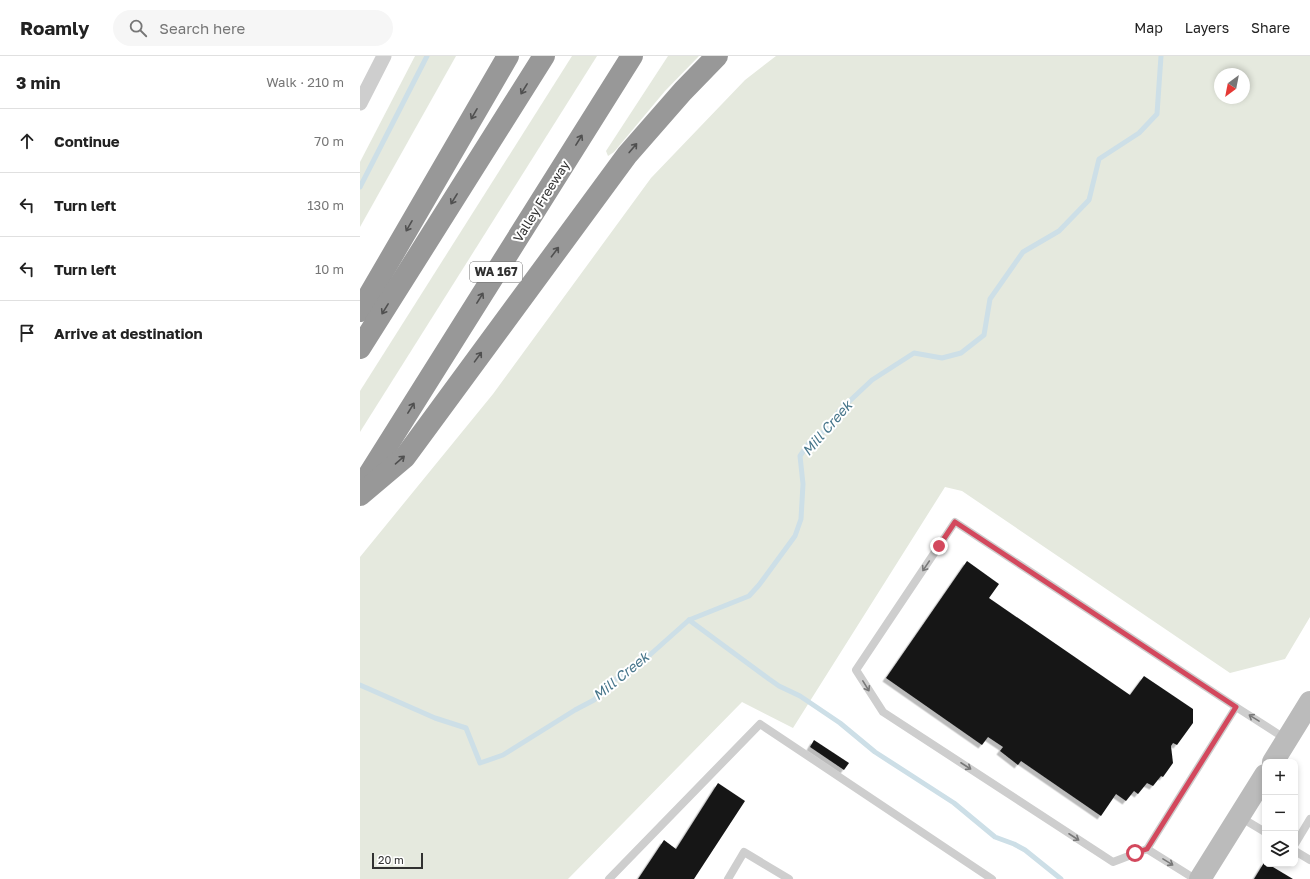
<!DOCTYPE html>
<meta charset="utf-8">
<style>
:root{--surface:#fff;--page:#f6f6f6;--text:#222;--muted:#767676;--line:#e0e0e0}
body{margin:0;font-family:"Golos Text",sans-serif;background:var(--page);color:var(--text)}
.controls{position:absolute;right:12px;bottom:12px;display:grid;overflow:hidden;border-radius:8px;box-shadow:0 2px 6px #0003}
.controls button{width:36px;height:36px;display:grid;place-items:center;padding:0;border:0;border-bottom:1px solid var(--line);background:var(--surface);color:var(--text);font:20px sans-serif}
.compass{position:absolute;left:854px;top:12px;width:36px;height:36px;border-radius:50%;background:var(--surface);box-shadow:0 2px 6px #0003;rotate:212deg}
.scale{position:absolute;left:12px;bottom:10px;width:51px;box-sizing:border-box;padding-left:4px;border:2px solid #313131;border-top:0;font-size:11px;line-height:14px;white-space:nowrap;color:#313131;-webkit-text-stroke:3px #fff;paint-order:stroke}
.stop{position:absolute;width:12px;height:12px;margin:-9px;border:3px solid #d3485d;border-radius:50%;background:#fff}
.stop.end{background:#d3485d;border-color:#fff;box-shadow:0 1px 4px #0008}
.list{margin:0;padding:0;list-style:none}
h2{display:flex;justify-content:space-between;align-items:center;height:52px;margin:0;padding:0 16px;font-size:17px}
h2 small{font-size:13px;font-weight:400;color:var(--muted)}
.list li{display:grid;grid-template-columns:26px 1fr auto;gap:12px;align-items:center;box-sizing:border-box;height:64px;padding:0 16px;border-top:1px solid var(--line)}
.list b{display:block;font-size:15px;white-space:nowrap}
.list em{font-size:13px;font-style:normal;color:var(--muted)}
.icon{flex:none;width:22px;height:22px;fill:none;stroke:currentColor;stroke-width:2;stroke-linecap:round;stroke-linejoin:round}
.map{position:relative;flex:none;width:950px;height:823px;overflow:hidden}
header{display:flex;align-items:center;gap:24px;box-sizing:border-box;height:56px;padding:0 20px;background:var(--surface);border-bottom:1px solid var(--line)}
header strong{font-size:19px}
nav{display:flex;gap:22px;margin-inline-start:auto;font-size:14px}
.search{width:280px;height:36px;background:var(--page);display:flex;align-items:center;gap:10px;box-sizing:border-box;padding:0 14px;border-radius:22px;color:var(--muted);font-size:15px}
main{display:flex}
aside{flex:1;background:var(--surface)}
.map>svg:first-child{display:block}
.green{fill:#e5e9de;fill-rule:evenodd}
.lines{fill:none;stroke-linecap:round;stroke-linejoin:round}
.stream{stroke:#cddfe7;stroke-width:5}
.building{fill:#181818;filter:url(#shadow)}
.lane{stroke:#cecece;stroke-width:8}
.street{stroke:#cecece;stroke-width:15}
.secondary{stroke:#bbb;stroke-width:22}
.highway{stroke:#989898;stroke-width:22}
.oneway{stroke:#505050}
.oneway2{stroke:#787878}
.route{stroke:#d3485d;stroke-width:5}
.labels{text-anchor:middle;stroke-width:4;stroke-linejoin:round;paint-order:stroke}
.shield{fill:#fff;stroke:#6f6f6f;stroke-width:1}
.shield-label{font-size:12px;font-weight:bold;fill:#313131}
.street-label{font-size:13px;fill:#313131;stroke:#fff}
.water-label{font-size:14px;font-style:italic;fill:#47768b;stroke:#fff}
</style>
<header>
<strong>Roamly</strong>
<div class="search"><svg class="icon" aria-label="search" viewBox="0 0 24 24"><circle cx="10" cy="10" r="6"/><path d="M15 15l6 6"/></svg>Search here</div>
<nav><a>Map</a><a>Layers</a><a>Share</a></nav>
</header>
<main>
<aside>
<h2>3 min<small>Walk · 210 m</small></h2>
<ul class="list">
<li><svg class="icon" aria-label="ahead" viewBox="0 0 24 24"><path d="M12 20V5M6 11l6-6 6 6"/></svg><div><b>Continue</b></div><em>70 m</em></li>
<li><svg class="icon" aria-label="left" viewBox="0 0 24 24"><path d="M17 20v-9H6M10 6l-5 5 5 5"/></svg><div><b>Turn left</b></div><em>130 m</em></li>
<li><svg class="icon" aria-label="left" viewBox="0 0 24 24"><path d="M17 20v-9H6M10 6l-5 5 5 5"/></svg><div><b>Turn left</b></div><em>10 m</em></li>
<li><svg class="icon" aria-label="arrive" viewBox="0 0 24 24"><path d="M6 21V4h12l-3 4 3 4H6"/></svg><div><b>Arrive at destination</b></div></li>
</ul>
</aside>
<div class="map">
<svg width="950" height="823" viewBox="0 0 950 823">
<defs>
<filter id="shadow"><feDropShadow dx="-3.5" dy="3.5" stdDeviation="0" flood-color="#0004"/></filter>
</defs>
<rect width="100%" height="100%" fill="#fff"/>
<g class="green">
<polygon points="55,0 96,0 0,171 0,106"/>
<polygon points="212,0 237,0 0,376 0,335"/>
<polygon points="308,0 339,0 305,35 254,96 248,100 246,95"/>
<path d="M416,0H950V561L925,603L870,617L602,435L585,431L433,672L382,646L208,823H0V501L133,338L291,122L385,24ZM860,18H884V42H860Z"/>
</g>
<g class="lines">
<g class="stream">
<polyline points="0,131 67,0"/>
<polyline points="329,564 409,623 419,630 440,640 480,667 515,696 594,747 635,781 654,788 665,794 701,823"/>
<polyline points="0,629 75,662 106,672 120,707 143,699 215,654 234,644 254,624 274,613 329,564 389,540 399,529 435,480 441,463 443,428 440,400 449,387 467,373 479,355 512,324 554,297 582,302 601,297 624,279 630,243 663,196 699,175 729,144 739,103 779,77 797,58 801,0"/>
</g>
</g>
<g class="building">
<polygon points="607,505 639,528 629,542 770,639 784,620 833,653 833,667 817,689 813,687 811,690 813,707 803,721 801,720 793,730 787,727 778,738 774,735 766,745 756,738 741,760 661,705 658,709 640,695 643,691 628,681 622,689 526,622"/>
<polygon points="454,684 489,707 484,714 450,691"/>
<polygon points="358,727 385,745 334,823 278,823 304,784 316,793"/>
<polygon points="905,805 905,808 908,808 933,823 894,823"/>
</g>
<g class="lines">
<g class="lane">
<polyline points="880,761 905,776"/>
<polyline points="935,788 950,763"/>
<polyline points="787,793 753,806 523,656 496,614 595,466 876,651"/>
<polyline points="935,795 950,804"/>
<polyline points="249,823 400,668 632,823"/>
<polyline points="368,823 384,796 429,823"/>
<polyline points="835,823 787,793 876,651 926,683"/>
</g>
<polyline class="street" points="0,47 24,0"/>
<g class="secondary">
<polyline points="913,706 950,646"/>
<polyline points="840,823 905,719"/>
</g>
<g class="highway">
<polyline points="0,255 148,0"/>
<polyline points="0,292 184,0"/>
<polyline points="3,428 272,0"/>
<polyline points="0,439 45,401 267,99 323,35 357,0"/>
</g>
</g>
<defs><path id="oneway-shaft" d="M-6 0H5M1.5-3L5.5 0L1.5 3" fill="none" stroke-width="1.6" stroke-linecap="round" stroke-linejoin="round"/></defs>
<g class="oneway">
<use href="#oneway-shaft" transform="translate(164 33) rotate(122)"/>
<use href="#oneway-shaft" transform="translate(114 58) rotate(120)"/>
<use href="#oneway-shaft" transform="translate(219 84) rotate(-58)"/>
<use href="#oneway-shaft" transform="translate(273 92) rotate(-50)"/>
<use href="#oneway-shaft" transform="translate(94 143) rotate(122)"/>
<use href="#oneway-shaft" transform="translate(49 170) rotate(120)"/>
<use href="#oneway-shaft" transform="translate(195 196) rotate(-53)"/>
<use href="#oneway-shaft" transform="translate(120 242) rotate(-58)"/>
<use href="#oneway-shaft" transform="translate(25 253) rotate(122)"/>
<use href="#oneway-shaft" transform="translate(118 301) rotate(-54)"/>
<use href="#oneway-shaft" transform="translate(51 352) rotate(-58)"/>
<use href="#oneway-shaft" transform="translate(40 404) rotate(-41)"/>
</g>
<g class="oneway2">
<use href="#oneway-shaft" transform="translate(566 510) rotate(124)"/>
<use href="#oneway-shaft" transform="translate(506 630) rotate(58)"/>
<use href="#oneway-shaft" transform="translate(894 662) rotate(-148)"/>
<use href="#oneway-shaft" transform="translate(606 710) rotate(33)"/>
<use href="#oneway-shaft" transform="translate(714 781) rotate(33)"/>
<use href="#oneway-shaft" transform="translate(808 806) rotate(32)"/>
</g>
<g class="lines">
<polyline class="route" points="579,490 595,466 876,651 787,793 775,797"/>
</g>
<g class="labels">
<rect class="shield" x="110" y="206" width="52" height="20" rx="3"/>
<g class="shield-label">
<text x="136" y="220">WA 167</text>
</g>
<g class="street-label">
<text transform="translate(181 145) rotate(-58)" y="5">Valley Freeway</text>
</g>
<g class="water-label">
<text transform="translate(467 372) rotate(-49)" y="5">Mill Creek</text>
<text transform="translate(261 620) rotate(-39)" y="5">Mill Creek</text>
</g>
</g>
</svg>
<div class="controls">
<button>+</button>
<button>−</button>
<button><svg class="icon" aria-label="layers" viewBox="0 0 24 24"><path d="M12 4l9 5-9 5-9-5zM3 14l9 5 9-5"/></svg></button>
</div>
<svg class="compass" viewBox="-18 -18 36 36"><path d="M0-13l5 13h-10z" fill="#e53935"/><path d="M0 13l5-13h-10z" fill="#767676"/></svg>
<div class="scale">20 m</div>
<div class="stop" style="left:775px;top:797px"></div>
<div class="stop end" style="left:579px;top:490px"></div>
</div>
</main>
